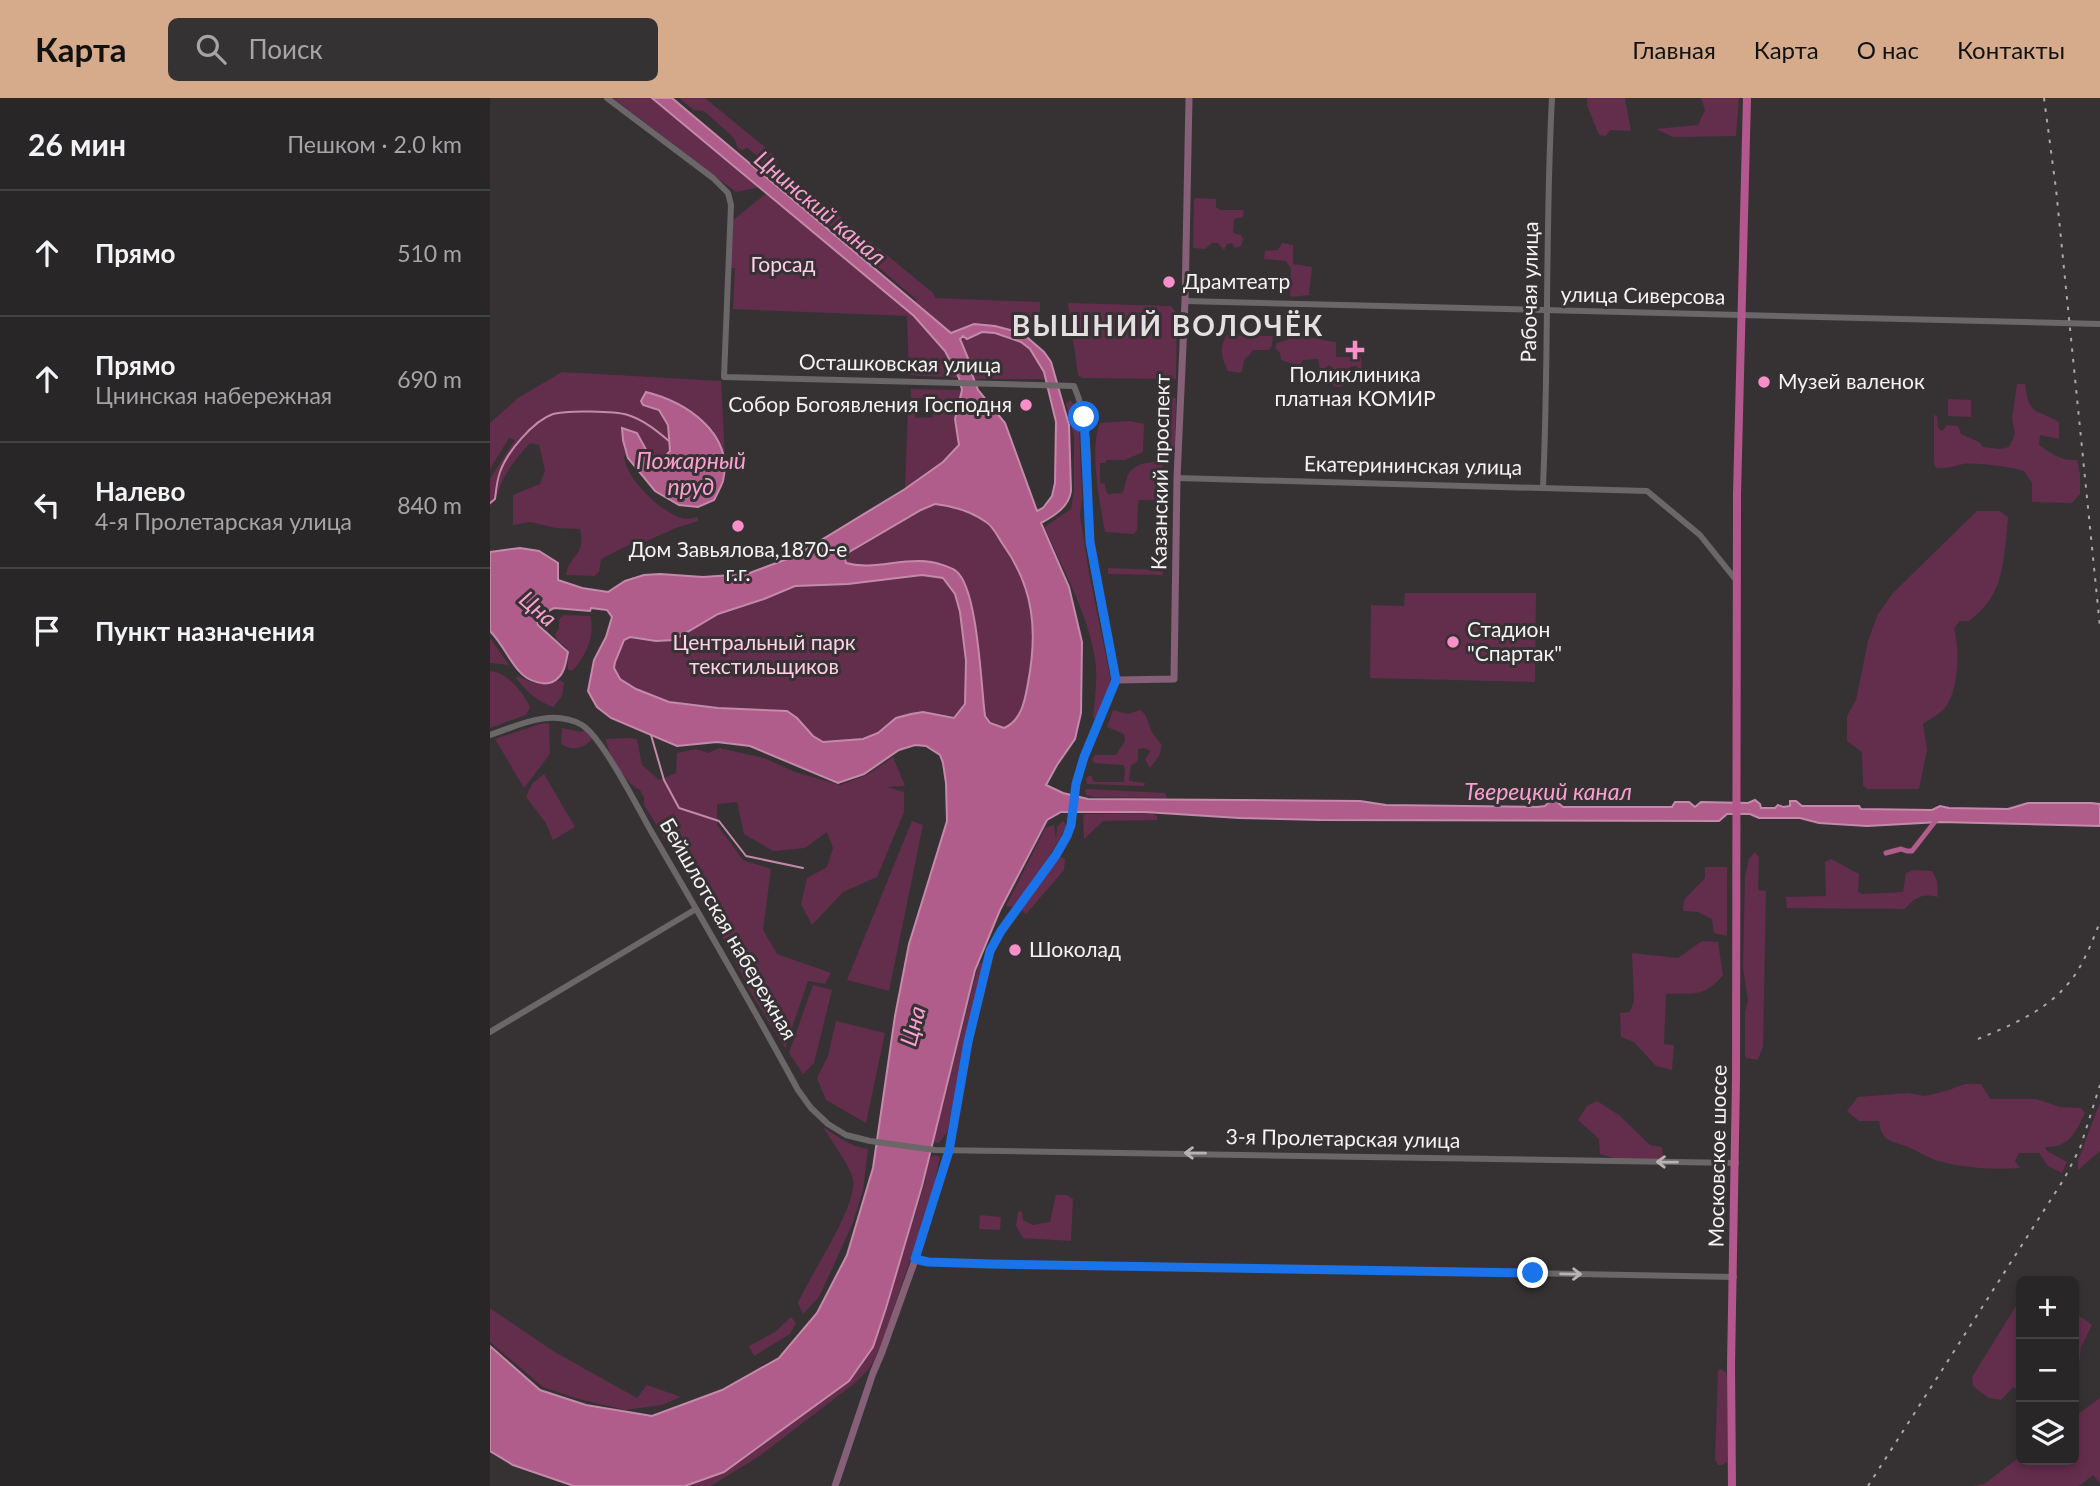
<!DOCTYPE html>
<html lang="ru">
<meta charset="utf-8">
<style>
:root{--surface:#282627;--page:#343233;--text:#f1f3f6;--muted:#a5a5a7;--line:#444344;--accent:#d6ab8b}
body{margin:0;font-family:Lato,sans-serif;background:var(--page);color:var(--text)}
.controls{position:absolute;right:21px;bottom:21px;display:grid;overflow:hidden;border-radius:10px;box-shadow:0 4px 10px #0003}
.controls button{width:63px;height:63px;display:grid;place-items:center;padding:0;border:0;border-bottom:2px solid var(--line);background:var(--surface);color:var(--text);font:35px sans-serif}
.stop{position:absolute;width:21px;height:21px;margin:-16px;border:5px solid #1a73e8;border-radius:50%;background:#fff}
.stop.end{background:#1a73e8;border-color:#fff;box-shadow:0 2px 7px #0008}
.list{margin:0;padding:0;list-style:none}
h2{display:flex;justify-content:space-between;align-items:center;height:91px;margin:0;padding:0 28px;font-size:30px}
h2 small{font-size:23px;font-weight:400;color:var(--muted)}
.list li{display:grid;grid-template-columns:46px 1fr auto;gap:21px;align-items:center;box-sizing:border-box;height:126px;padding:0 28px;border-top:2px solid var(--line)}
.list b{display:block;font-size:26px;white-space:nowrap}
.list p{margin:0;font-size:23px;white-space:nowrap;color:var(--muted)}
.list em{font-size:23px;font-style:normal;color:var(--muted)}
.icon{flex:none;width:38px;height:38px;fill:none;stroke:currentColor;stroke-width:2;stroke-linecap:round;stroke-linejoin:round}
.map{position:relative;flex:none;width:1610px;height:1388px;overflow:hidden}
header{display:flex;align-items:center;gap:42px;box-sizing:border-box;height:98px;padding:0 35px;background:var(--accent);color:#111}
header strong{font-size:33px}
nav{display:flex;gap:38px;margin-inline-start:auto;font-size:24px}
.search{width:490px;height:63px;background:var(--page);display:flex;align-items:center;gap:18px;box-sizing:border-box;padding:0 24px;border-radius:10px;color:var(--muted);font-size:26px}
main{display:flex}
aside{flex:1;background:var(--surface)}
.map>svg:first-child{display:block}
.green{fill:#632d4c}
.water{fill:#b05d8b;stroke:#c58aaa;stroke-width:2;fill-rule:evenodd}
.lines{fill:none;stroke-linecap:round;stroke-linejoin:round}
.stream{stroke:#c58aaa;stroke-width:2}
.canal{stroke:#b05d8b;stroke-width:5}
.tertiary{stroke:#6b6668;stroke-width:6}
.secondary{stroke:#866076;stroke-width:7}
.trunk{stroke:#b3578c;stroke-width:8}
.rail{stroke:#aba8a9;stroke-width:2;stroke-dasharray:3.5 7;stroke-linecap:butt}
.oneway{stroke:#b7b3b4}
.route{stroke:#1a73e8;stroke-width:9}
.poi-dot{fill:#f98fc9;stroke:#363234;stroke-width:2.5}
.labels{text-anchor:middle;stroke-width:6;stroke-linejoin:round;paint-order:stroke}
.park-label{font-size:21px;fill:#ffd0e7;stroke:#363234}
.poi-label{font-size:21px;fill:#f5f2f3;stroke:#363234;text-anchor:start}
.street-label{font-size:21px;fill:#f5f2f3;stroke:#363234}
.water-label{font-size:23px;font-style:italic;fill:#faa0d0;stroke:#363234}
.district-label{font-size:28px;font-weight:bold;letter-spacing:2px;fill:#e4dfe1;stroke:#363234}
</style>
<header>
<strong>Карта</strong>
<div class="search"><svg class="icon" aria-label="search" viewBox="0 0 24 24"><circle cx="10" cy="10" r="6"/><path d="M15 15l6 6"/></svg>Поиск</div>
<nav><a>Главная</a><a>Карта</a><a>О нас</a><a>Контакты</a></nav>
</header>
<main>
<aside>
<h2>26 мин<small>Пешком · 2.0 km</small></h2>
<ul class="list">
<li><svg class="icon" aria-label="ahead" viewBox="0 0 24 24"><path d="M12 20V5M6 11l6-6 6 6"/></svg><div><b>Прямо</b></div><em>510 m</em></li>
<li><svg class="icon" aria-label="ahead" viewBox="0 0 24 24"><path d="M12 20V5M6 11l6-6 6 6"/></svg><div><b>Прямо</b><p>Цнинская набережная</p></div><em>690 m</em></li>
<li><svg class="icon" aria-label="left" viewBox="0 0 24 24"><path d="M17 20v-9H6M10 6l-5 5 5 5"/></svg><div><b>Налево</b><p>4-я Пролетарская улица</p></div><em>840 m</em></li>
<li><svg class="icon" aria-label="arrive" viewBox="0 0 24 24"><path d="M6 21V4h12l-3 4 3 4H6"/></svg><div><b>Пункт назначения</b></div></li>
</ul>
</aside>
<div class="map">
<svg width="1610" height="1388" viewBox="0 0 1610 1388">
<rect width="100%" height="100%" fill="#363234"/>
<g class="green">
<polygon points="123,0 162,0 270,89 246,94"/>
<path d="M189,0H215L288,60L285,74L275,76C271,61 271,60 257,50L252,52L248,50L244,40L214,13L204,12Z"/>
<polygon points="1097,0 1135,0 1141,33 1120,32 1116,38 1109,37 1097,7"/>
<polygon points="1211,0 1249,0 1246,38 1183,39 1166,31 1208,27 1215,12"/>
<polygon points="293,83 304,84 313,88 443,195 445,200 550,204 550,225 532,235 505,228 479,227 461,235 425,203 427,202 293,88 291,84"/>
<polygon points="278,94 424,218 455,253 469,280 419,277 417,218 243,211 245,170 240,170 243,122"/>
<polygon points="707,100 726,101 726,109 730,112 754,112 753,119 744,121 743,135 751,137 753,141 751,148 745,150 742,145 737,146 734,152 728,145 722,145 715,151 703,150 704,101"/>
<polygon points="792,145 803,147 803,166 822,169 819,197 802,199 800,197 801,171 796,163 774,161 775,153 788,152"/>
<polygon points="578,205 681,208 687,216 686,281 592,280 588,277"/>
<path d="M492,234C520,233 552,251 555,281H484L480,265L469,240L473,238L477,241Z"/>
<path d="M737,237L783,238L782,247L779,252H763L754,263L752,273L750,275L738,273C732,260 728,251 737,237Z"/>
<path d="M809,238C822,238 833,243 846,244V259H871L872,274L869,273L867,268L860,269L855,273L856,286L850,289L843,288V270L839,267L833,272L830,271L828,261L813,262L806,273L803,271V266L791,262L790,255L785,250L787,245Z"/>
<path d="M72,274L231,283L235,360L225,339L214,323L153,307L169,312L178,327L180,353L172,363L160,358L147,335L132,330L133,342L138,360L134,357C135,380 170,414 192,420C198,422 202,420 208,419V423L186,430L143,449L141,446L111,461L109,474L104,478L76,477C80,454 96,460 90,431L66,430L40,424L23,427V397L50,386L55,372L49,347L40,345C30,356 19,369 13,382C8,392 8,400 0,408V381L25,342L19,340L0,371V325L28,300Z"/>
<path d="M1527,286H1535C1539,318 1544,310 1569,324V341L1550,337L1549,347C1562,356 1571,363 1587,362L1590,376V396L1582,405L1542,404V385L1534,373C1521,369 1486,364 1473,366C1462,369 1457,370 1446,370L1444,365V317L1447,318L1448,330L1452,333L1457,327L1468,328L1471,336L1489,344L1493,349L1510,351L1519,349L1525,336L1522,321Z"/>
<polygon points="421,291 472,292 469,347 453,364 415,391 418,310 425,310 425,320 443,319 443,300 421,300"/>
<polygon points="682,300 686,300 685,352 680,352"/>
<polygon points="1458,301 1481,302 1481,319 1458,318"/>
<path d="M580,302L583,305L589,329L592,398L590,418L599,475L621,583L607,621L603,620C605,601 608,580 605,561C598,515 573,472 555,430L556,428L581,411L584,393V339L576,306Z"/>
<path d="M639,323L654,326L653,354L635,362H617L615,365H610V385L615,386L616,393L618,396L632,395C635,390 635,385 637,379C643,365 659,363 673,365C672,374 667,379 667,388L673,394L672,402H649L648,405L647,432L644,436L615,434C610,405 599,353 610,325Z"/>
<path d="M445,406C462,408 482,414 496,424C503,428 508,439 512,445C544,489 548,533 538,585C535,603 532,622 514,630L492,622L433,614L406,620L388,635L373,641L333,644L323,638L307,620L192,606L168,601L146,591L130,581L124,570L125,564L134,542L140,539L166,543L200,534L228,516L274,501L305,488L320,487L354,457L431,412Z"/>
<path d="M1487,413H1509L1518,419C1516,442 1514,479 1502,498C1496,508 1488,516 1479,523H1470L1464,530C1470,552 1469,591 1455,610C1449,616 1440,621 1433,626L1437,652L1429,691H1377L1373,687L1372,654L1357,643V618L1366,602L1378,543L1388,516L1403,495Z"/>
<polygon points="618,470 673,472 673,477 618,476"/>
<polygon points="915,495 1046,495 1045,584 880,580 881,507 914,508"/>
<path d="M74,517L100,518C106,536 95,560 82,573L78,571L77,550L67,542L65,536L69,531V521Z"/>
<polygon points="0,540 19,567 0,565"/>
<path d="M0,573C18,575 33,594 40,609L36,617L0,630Z"/>
<path d="M28,578C43,586 55,589 70,582L74,585L72,598L63,609C47,603 37,594 26,580Z"/>
<path d="M623,612L637,616L651,612L656,618L662,635L672,647L669,658L660,670L655,661L661,653L654,650L648,651C648,660 650,664 641,667L639,683L655,685L654,688L597,686L596,680L601,677L603,683L606,684H634L635,671L633,667L604,665L602,662L605,657H626L635,643L634,636L617,629Z"/>
<polygon points="59,625 60,656 34,690 5,641 50,626"/>
<path d="M72,630L91,634L95,632L102,641C94,651 82,653 71,646Z"/>
<path d="M141,640L147,641L152,667L169,682L186,675L187,655L206,651L219,655L229,650L274,660L305,674L350,687L377,677L403,659L415,688L397,689L414,694V714L387,779L353,794L322,827L311,806L317,780L337,769L343,750L337,734L315,750L283,753L254,736L247,704L227,706V727L253,762L281,771L273,832L287,856L341,875L335,886L318,883L295,950L261,895L236,845L187,760L154,707V700L150,692C136,687 117,655 116,641Z"/>
<polygon points="54,676 85,729 63,742 56,725 36,699 42,686"/>
<polygon points="597,691 675,695 677,700 603,699 596,697 595,692"/>
<polygon points="661,715 667,718 667,722 613,723 594,741 593,718 595,716"/>
<polygon points="422,723 433,727 399,893 357,882"/>
<polygon points="573,723 577,728 547,779 523,809 516,808 556,729 564,727 566,740 567,729"/>
<polygon points="1265,754 1269,759 1268,792 1276,793 1273,948 1268,962 1256,960 1255,956 1255,914 1258,903 1253,869 1255,778 1259,761"/>
<polygon points="571,759 575,761 574,772 536,816 532,812 532,807 560,770"/>
<path d="M1341,761L1369,776L1368,794L1372,796L1413,794L1416,775L1423,772L1442,773L1447,783L1448,799C1433,795 1425,799 1415,811L1297,810L1296,799L1336,798L1335,764Z"/>
<polygon points="1215,769 1237,769 1237,838 1224,835 1222,821 1208,814 1193,813 1194,802 1215,780"/>
<path d="M1212,843L1228,844L1233,877C1214,900 1202,895 1176,896L1174,946L1184,947L1182,972L1166,968L1144,944L1131,939L1130,915L1140,914L1144,903L1142,855L1188,860Z"/>
<polygon points="489,864 493,866 457,1034 449,1045 443,1044"/>
<polygon points="323,887 342,892 324,965 313,976 299,955"/>
<polygon points="346,923 395,935 376,1025 336,1002 327,980 338,958"/>
<path d="M1475,986H1491L1500,1001H1546L1570,1009L1591,1010L1595,1015C1586,1034 1579,1050 1555,1049L1557,1053L1577,1064L1572,1075L1558,1068L1549,1055H1529L1525,1063L1530,1070C1504,1072 1474,1070 1448,1063C1438,1060 1428,1053 1418,1049C1401,1042 1392,1045 1389,1023H1369L1357,1013L1368,999L1418,995L1435,998L1456,993Z"/>
<polygon points="1107,1003 1129,1017 1160,1047 1172,1049 1173,1059 1169,1061 1127,1061 1110,1056 1109,1041 1088,1022 1097,1008"/>
<polygon points="1610,1004 1610,1053 1588,1072 1588,1063"/>
<path d="M333,1029C347,1038 361,1049 378,1051L373,1092L362,1127L329,1199L313,1216L308,1205C320,1177 368,1108 363,1081C360,1068 341,1042 333,1029Z"/>
<polygon points="445,1057 450,1059 442,1097 389,1254 378,1272 365,1285 268,1359 224,1386 220,1388 195,1388 234,1374 359,1282 383,1249 434,1088 439,1060"/>
<polygon points="566,1097 577,1097 583,1101 581,1143 533,1140 526,1128 528,1114 532,1113 533,1122 543,1127 560,1124"/>
<polygon points="490,1117 511,1119 510,1132 489,1131"/>
<polygon points="1531,1200 1531,1295 1523,1289 1511,1302 1499,1300 1483,1288 1482,1279"/>
<polygon points="0,1210 63,1253 147,1300 157,1287 191,1299 172,1307 135,1312 89,1301 53,1289 0,1244"/>
<polygon points="1584,1214 1602,1227 1591,1249 1588,1274 1584,1275"/>
<polygon points="301,1219 306,1225 300,1236 264,1258 259,1248 285,1234"/>
<polygon points="1230,1271 1236,1274 1237,1279 1237,1364 1232,1367 1228,1367 1225,1361 1228,1273"/>
<polygon points="1610,1300 1610,1385 1603,1377 1589,1388 1483,1388 1494,1386 1531,1358 1531,1362 1584,1362 1584,1319"/>
</g>
<g class="water">
<path d="M162,0H182L461,235L484,226L505,228L532,235L554,254L561,264L579,327L581,393C579,409 564,418 551,425L579,489L592,544L591,615L585,641L567,667L556,687L573,695L598,701L870,703L896,707L1047,709L1055,708L1060,703H1066L1073,709H1182L1185,704H1199L1205,709L1211,704L1258,705L1265,702L1270,706L1271,710H1285L1288,707L1293,709L1300,708V703H1306L1312,708H1369L1371,711L1442,712L1450,708L1459,710L1518,711L1538,705H1601L1610,706V728L1450,724L1377,728L1329,725L1310,720H1269L1260,716H1237L1229,723L830,722L749,720L655,714H571L557,722L510,812L485,872L432,1088L396,1210L383,1249L359,1283L234,1374L195,1388H84L23,1367L0,1353V1248L50,1292L96,1307L162,1318L232,1292L289,1260L327,1215L357,1157L383,1070L405,918L419,846L457,723L456,685L453,665L450,657L436,648L425,647L409,652L374,676L348,685L260,648L227,644L187,648L121,620L107,609L98,593L104,562L116,539L122,519L117,512L101,510L100,513L64,510L47,519L48,527L78,554C76,563 75,574 68,580C58,591 37,583 29,573C18,561 12,545 0,533V454L30,450L49,453L68,465V482L92,490L118,494L135,483L154,477L170,476L213,479L257,476L305,458L415,391L453,364L469,347L465,321L472,292L469,280L455,253L424,218ZM492,234L505,235L531,244L540,251L554,274L566,324L565,385L562,398L553,410L547,413L515,325L488,292L482,276L480,265L470,241L473,238L477,241ZM445,406C462,408 482,414 496,424C503,428 508,439 512,445C544,489 548,533 538,585C535,602 532,622 514,630L500,625L495,618C491,589 488,490 466,473C461,469 447,465 441,464C413,459 383,473 356,465L354,457L431,412ZM432,477L453,480L465,496L470,514L476,563L475,606L464,620L433,614L421,616L406,620L388,635L373,641L333,644L323,638L307,620L297,613L228,610L179,604L146,591L130,581L124,570L125,564L134,542L140,539L166,543L184,542L228,516L274,501L305,488L358,486Z"/>
<path d="M156,294C196,304 244,335 233,383C231,389 227,396 224,402L208,409L189,407L165,393L138,360L133,342L132,330L147,335L160,359L172,362L180,353L178,327L169,312L153,307L151,303Z"/>
</g>
<g class="lines">
<g class="stream">
<path d="M0,405L5,401C6,392 7,382 10,374C17,354 43,323 63,316C77,312 125,313 138,317C154,322 167,333 179,343"/>
<polyline points="161,637 174,682 189,710 229,723 256,758 313,770"/>
</g>
<polyline class="canal" points="1396,755 1411,751 1417,753 1422,753 1447,721"/>
<g class="tertiary">
<path d="M117,0L223,80L238,95L241,107L234,279L584,288C605,336 595,393 600,443C605,490 617,536 626,582"/>
<polyline points="695,203 1610,226"/>
<polyline points="687,380 1157,393 1210,437 1246,482"/>
<path d="M1053,388C1059,259 1055,129 1062,0"/>
<path d="M0,637C29,627 62,610 92,627C112,639 148,710 161,733C211,819 261,905 308,992L321,1010L338,1026L356,1037L380,1043L445,1052L1246,1065"/>
<polyline points="0,934 206,811"/>
<polyline points="425,1162 438,1164 500,1165 1244,1179"/>
</g>
<polyline class="secondary" points="345,1388 383,1275 392,1254 425,1162 459,1053 478,944 500,853 511,833 566,757 577,738 581,727 586,686 594,659 626,582 684,581 687,380 695,203 699,0"/>
<polyline class="trunk" points="1242,1388 1241,1268 1246,982 1247,396 1257,0"/>
<g class="rail">
<polyline points="1554,0 1566,91 1610,529"/>
<path d="M1488,941C1519,928 1554,914 1577,887C1593,869 1601,846 1610,824"/>
<polyline points="1378,1388 1574,1081 1590,1050 1610,987"/>
</g>
</g>
<defs><path id="oneway-shaft" d="M-6 0H5M1.5-3L5.5 0L1.5 3" fill="none" stroke-width="1.6" stroke-linecap="round" stroke-linejoin="round" transform="scale(1.75)"/></defs>
<g class="oneway">
<use href="#oneway-shaft" transform="translate(705 1055) rotate(-179)"/>
<use href="#oneway-shaft" transform="translate(1177 1064) rotate(-179)"/>
<use href="#oneway-shaft" transform="translate(1081 1176) rotate(1)"/>
</g>
<g class="lines">
<polyline class="route" points="594,319 600,444 626,582 594,659 586,686 581,727 577,738 566,757 511,833 500,853 478,944 459,1053 425,1161 438,1164 500,1166 1043,1175"/>
</g>
<g class="poi-dot">
<circle cx="679" cy="184" r="7"/>
<path d="M861.5 241.5h7v7h7v7h-7v7h-7v-7h-7v-7h7z"/>
<circle cx="1274" cy="284" r="7"/>
<circle cx="536" cy="307" r="7"/>
<circle cx="248" cy="428" r="7"/>
<circle cx="963" cy="544" r="7"/>
<circle cx="525" cy="852" r="7"/>
</g>
<g class="labels">
<g class="park-label">
<text x="293" y="174">Горсад</text>
<text x="274" y="552">Центральный парк<tspan x="274" dy="24">текстильщиков</tspan></text>
</g>
<g class="poi-label">
<text x="693" y="191">Драмтеатр</text>
<text x="865" y="284" text-anchor="middle">Поликлиника<tspan x="865" dy="24">платная КОМИР</tspan></text>
<text x="1288" y="291">Музей валенок</text>
<text x="522" y="314" text-anchor="end">Собор Богоявления Господня</text>
<text x="248" y="459" text-anchor="middle">Дом Завьялова,1870-е<tspan x="248" dy="24">г.г.</tspan></text>
<text x="977" y="539">Стадион<tspan x="977" dy="24">"Спартак"</tspan></text>
<text x="539" y="859">Шоколад</text>
</g>
<g class="street-label">
<text transform="translate(1040 194) rotate(-89)" y="7">Рабочая улица</text>
<text transform="translate(1153 198) rotate(1)" y="7">улица Сиверсова</text>
<text transform="translate(410 266) rotate(1)" y="7">Осташковская улица</text>
<text transform="translate(923 368) rotate(1)" y="7">Екатерининская улица</text>
<text transform="translate(671 374) rotate(-89)" y="7">Казанский проспект</text>
<text transform="translate(238 831) rotate(60)" y="7">Бейшлотская набережная</text>
<text transform="translate(853 1041) rotate(1)" y="7">3-я Пролетарская улица</text>
<text transform="translate(1228 1058) rotate(-89)" y="7">Московское шоссе</text>
</g>
<g class="water-label">
<text transform="translate(330 110) rotate(40)" y="8">Цнинский канал</text>
<text x="201" y="371">Пожарный<tspan x="201" dy="26">пруд</tspan></text>
<text transform="translate(48 511) rotate(41)" y="8">Цна</text>
<text x="1058" y="702">Тверецкий канал</text>
<text transform="translate(423 928) rotate(-75)" y="8">Цна</text>
</g>
<g class="district-label">
<text x="678" y="238">ВЫШНИЙ ВОЛОЧЁК</text>
</g>
</g>
</svg>
<div class="controls">
<button>+</button>
<button>−</button>
<button><svg class="icon" aria-label="layers" viewBox="0 0 24 24"><path d="M12 4l9 5-9 5-9-5zM3 14l9 5 9-5"/></svg></button>
</div>
<div class="stop" style="left:594px;top:319px"></div>
<div class="stop end" style="left:1043px;top:1175px"></div>
</div>
</main>
